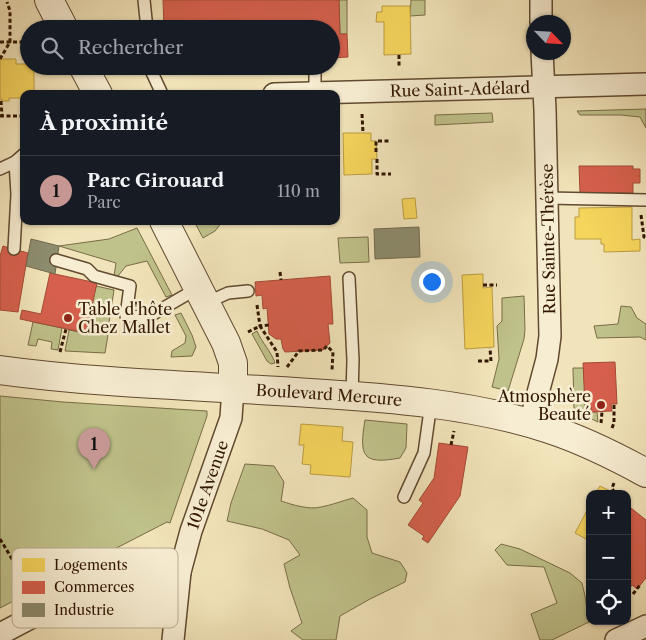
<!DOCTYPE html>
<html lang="fr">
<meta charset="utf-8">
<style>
:root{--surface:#171b24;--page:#242831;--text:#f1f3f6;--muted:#9ea1a6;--line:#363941;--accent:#c59692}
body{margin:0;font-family:"Libre Caslon Text",serif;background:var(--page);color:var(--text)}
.controls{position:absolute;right:15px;bottom:15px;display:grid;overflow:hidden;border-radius:10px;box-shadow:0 1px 4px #0004}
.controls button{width:45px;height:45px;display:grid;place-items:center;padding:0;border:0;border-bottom:1px solid var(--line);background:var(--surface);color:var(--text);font:25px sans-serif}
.compass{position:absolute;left:526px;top:15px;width:45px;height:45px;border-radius:50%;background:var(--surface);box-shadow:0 1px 4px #0004;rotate:115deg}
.you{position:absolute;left:431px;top:281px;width:18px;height:18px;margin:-12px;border:4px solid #fff;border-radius:50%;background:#1a73e8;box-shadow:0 0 0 8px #1a73e833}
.badge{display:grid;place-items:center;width:32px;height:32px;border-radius:50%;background:var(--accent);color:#111;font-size:16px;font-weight:700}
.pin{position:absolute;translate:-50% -41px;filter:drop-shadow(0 1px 2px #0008)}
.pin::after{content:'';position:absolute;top:26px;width:18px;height:15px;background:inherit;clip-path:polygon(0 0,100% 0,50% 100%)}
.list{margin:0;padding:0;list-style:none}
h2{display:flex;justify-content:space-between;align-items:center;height:65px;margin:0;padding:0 20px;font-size:21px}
h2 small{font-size:16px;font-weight:400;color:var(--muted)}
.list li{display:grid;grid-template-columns:32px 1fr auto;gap:15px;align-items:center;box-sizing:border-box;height:70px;padding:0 20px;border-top:1px solid var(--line)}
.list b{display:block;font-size:19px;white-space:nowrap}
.list p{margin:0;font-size:16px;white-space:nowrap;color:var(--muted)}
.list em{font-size:16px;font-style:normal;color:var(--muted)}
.icon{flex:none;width:28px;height:28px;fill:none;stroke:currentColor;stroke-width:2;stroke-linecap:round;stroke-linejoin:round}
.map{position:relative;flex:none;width:646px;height:640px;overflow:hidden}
.search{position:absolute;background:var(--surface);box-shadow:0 1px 4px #0004;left:20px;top:20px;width:320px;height:55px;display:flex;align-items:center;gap:12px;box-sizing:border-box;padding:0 18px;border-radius:28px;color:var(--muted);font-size:19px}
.panel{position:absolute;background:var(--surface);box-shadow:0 1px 4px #0004;left:20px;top:90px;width:320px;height:135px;border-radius:10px}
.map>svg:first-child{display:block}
.green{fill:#c0c28b;stroke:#786c46}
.homes{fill:#f6d55c;stroke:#bb9c41}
.shops{fill:#d6604d;stroke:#a44a36}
.industry{fill:#8c8c6e;stroke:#71694d}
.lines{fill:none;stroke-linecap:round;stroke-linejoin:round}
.service-casing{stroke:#614a2f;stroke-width:14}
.minor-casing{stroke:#614a2f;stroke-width:24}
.tertiary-casing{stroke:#614a2f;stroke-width:30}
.path{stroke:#311601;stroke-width:3;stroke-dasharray:4 2.5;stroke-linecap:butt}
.service{stroke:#f7edd2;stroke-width:11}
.minor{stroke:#f7edd2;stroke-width:21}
.tertiary{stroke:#f7edd2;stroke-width:28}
.poi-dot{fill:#8f2418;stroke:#f7edd2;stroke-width:2}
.labels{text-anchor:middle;stroke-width:5;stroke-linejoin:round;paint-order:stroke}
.street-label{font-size:16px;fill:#311601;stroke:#f7edd2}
.poi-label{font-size:16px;fill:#311601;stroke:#f7edd2;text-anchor:start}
.key{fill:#f7edd2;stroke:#bcac93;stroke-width:1}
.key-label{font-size:14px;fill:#311601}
</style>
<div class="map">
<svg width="646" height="640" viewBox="0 0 646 640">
<rect width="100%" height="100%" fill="#f2e4ba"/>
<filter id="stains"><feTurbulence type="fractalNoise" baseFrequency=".004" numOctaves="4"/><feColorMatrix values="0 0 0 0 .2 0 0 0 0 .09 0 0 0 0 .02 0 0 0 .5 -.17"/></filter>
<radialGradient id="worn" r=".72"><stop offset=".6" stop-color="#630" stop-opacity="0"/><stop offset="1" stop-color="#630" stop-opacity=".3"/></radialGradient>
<g class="green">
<polygon points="339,0 347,0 347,34 340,34"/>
<polygon points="411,0 425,0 425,15 410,16"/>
<polygon points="646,109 646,128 640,117 621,115 580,115 577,111"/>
<polygon points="492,113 493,122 435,125 435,115"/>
<polygon points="194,221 223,221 215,231 203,238"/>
<polygon points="137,228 172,295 166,297 147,261 126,266 118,276 114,276 116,263 59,246 109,239"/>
<polygon points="368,237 369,262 340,263 338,238"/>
<polygon points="96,286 114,290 108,329 88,323"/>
<polygon points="524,296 525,330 524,339 508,391 492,387 499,359 497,326 502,321 502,298"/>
<polygon points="621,306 631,307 637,318 646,324 646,340 640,337 597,338 594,326 618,324"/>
<polygon points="181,313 192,335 196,347 192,356 171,357 172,351 185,343 186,336 175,315"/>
<polygon points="33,322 62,328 58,350 51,349 52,342 38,339 36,346 28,345"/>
<polygon points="69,330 85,333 86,330 108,335 105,353 65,351"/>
<path d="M257,331C262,343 271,351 275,363L271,364L267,361L252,334Z"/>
<polygon points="573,368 584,368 585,406 591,406 591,412 597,412 598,422 577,412 574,408"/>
<polygon points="0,396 63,402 207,411 207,416 170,523 167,522 0,608"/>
<path d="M365,420L407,424L406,448L400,458C362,465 359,456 365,420Z"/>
<path d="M245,464L274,466L284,482L281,501C293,505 309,510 321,507C332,505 342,501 353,498L367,510V537L372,553L400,562L407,573L405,582L370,599L340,616L336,640H303L291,631L302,623L290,588L284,564L300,555L289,540L262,529L227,521L231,503Z"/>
<polygon points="501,544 520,549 570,573 582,583 585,596 589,622 552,640 540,640 531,614 557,603 544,567 507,565 495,550"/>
</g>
<g class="homes">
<polygon points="382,6 410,6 411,54 384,55 384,22 376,22 377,12 382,12"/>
<polygon points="0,59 16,59 16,64 29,64 29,66 34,66 34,94 24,94 24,98 9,98 9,101 1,101 2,99 0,99"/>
<polygon points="343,133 371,133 371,141 376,141 377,159 372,159 372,174 344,175"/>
<polygon points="415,198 417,218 404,219 402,199"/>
<polygon points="632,207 632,240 640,239 640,251 604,252 604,244 601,244 601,239 575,239 575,217 579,217 579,208"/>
<polygon points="483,274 483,288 492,287 494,347 465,349 462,275"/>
<polygon points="301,424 343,427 342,441 353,442 350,477 310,474 311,465 302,464 304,445 299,445"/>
<polygon points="600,486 612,492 611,494 595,494"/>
<polygon points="590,505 590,541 575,533"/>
</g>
<g class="shops">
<polygon points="163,0 339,0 340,34 347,34 348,57 331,58 331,29 164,29"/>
<polygon points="579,166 633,166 633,169 640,169 640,183 633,183 633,193 580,193"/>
<polygon points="3,246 28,253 18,312 0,310 0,256"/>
<polygon points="50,273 97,283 86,333 20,319 22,310 41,314"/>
<polygon points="330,276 333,324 328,324 330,343 323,350 285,352 283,349 281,339 276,339 269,334 267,308 263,309 262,295 256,296 255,282"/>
<polygon points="615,362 617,404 611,404 612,411 591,412 591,406 585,406 583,363"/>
<polygon points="439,443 468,447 460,496 428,543 422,539 424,536 408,525 423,503 419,500 434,478"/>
<polygon points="631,508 646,520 646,578 637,589 632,585 627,591 627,512"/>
</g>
<g class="industry">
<polygon points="419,227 420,257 375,259 374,229"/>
<polygon points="31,239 59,246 55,274 26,266"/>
</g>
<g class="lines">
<defs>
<g id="service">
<polyline points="144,0 147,29"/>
<polyline points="149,66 162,94"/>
<polyline points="315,93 315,66"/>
<polyline points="0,169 15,162 24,154"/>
<polyline points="547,198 646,200"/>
<polyline points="14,249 17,194 15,162"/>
<polyline points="56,260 87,269 94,276 130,286 126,316 148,317 198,288"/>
<polyline points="349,278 353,360 352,396"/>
<polyline points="206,303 228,293 248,291"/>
<polyline points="404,497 424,453 431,403"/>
</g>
<g id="minor">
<polyline points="541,0 541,22"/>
<path id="s1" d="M274,94L646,84"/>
<polyline points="530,423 547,359 550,336 545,110 542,52"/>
<path d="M0,634L114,574C141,564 152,565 180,572"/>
<path id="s2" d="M173,640L180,572L191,531L231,418L233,388"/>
<polyline points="616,640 646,626"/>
</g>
<g id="tertiary">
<polyline points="49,0 64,29"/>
<polyline points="83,66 98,94"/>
<polyline points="164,221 226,343 233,363 233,388"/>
<path id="s3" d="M0,370C103,384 207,386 310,393C390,398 473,404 549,429C583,440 615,456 646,473"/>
</g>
</defs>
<use href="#service" class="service-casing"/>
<use href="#minor" class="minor-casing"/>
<use href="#tertiary" class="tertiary-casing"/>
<g class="path">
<polyline points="0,42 29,42"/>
<polyline points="399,55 399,68"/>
<polyline points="0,59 10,42 10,11 7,2"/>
<polyline points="173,66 173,74"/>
<polyline points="1,101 2,116"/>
<polyline points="362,114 363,133"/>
<polyline points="0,116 24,116"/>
<polyline points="376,152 376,141 390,141"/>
<polyline points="377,159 377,174 391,174"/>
<polyline points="641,215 644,237 646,238"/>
<polyline points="280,272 281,280"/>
<polyline points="483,285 497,285"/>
<polyline points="257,305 260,326 269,325"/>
<polyline points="87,327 108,332 114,326"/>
<polyline points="248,332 260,326 277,352 278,367"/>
<polyline points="60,352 66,329"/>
<polyline points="478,361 491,361 490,348"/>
<polyline points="287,367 299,351 323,350 327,346 333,352 332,370"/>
<polyline points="601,423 602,412"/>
<polyline points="612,428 614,423 614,404"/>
<polyline points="451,445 454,431"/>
<polyline points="614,483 612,488 615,494"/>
<polyline points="0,539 32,592"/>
<polyline points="633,594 640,585"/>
</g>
<use href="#service" class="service"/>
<use href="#minor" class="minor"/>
<use href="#tertiary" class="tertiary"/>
</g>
<g class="poi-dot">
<circle cx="68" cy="318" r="5"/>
<circle cx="601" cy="405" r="5"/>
</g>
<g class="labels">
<g class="street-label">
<text dy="6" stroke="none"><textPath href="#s1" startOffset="186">Rue Saint-Adélard</textPath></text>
<text transform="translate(548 239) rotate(-91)" y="6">Rue Sainte-Thérèse</text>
<text dy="6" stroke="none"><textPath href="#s3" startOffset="330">Boulevard Mercure</textPath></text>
<text dy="6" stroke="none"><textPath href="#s2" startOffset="160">101e Avenue</textPath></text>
</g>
<g class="poi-label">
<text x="78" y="315">Table d'hôte<tspan x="78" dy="18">Chez Mallet</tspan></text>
<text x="591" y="402" text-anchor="end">Atmosphère<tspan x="591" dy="18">Beauté</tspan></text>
</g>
</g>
<rect x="12" y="548" width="166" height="80" rx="8" class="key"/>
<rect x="22" y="558" width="23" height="14" fill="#f6d55c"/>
<rect x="22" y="581" width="23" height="13" fill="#d6604d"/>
<rect x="22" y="603" width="23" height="14" fill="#8c8c6e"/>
<g class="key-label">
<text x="54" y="570">Logements</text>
<text x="54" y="592">Commerces</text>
<text x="54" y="615">Industrie</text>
</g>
<rect width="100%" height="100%" filter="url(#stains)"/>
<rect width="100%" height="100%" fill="url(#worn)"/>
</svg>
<div class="controls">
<button>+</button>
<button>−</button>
<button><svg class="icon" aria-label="locate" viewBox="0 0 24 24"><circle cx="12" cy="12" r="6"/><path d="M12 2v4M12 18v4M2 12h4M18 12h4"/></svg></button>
</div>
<svg class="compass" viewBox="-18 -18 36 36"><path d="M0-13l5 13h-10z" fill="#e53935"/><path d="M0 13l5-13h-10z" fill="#9ea1a6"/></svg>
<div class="you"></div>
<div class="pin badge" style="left:94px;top:469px">1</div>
<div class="search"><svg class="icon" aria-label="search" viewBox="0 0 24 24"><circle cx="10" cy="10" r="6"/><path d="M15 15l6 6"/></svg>Rechercher</div>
<section class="panel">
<h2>À proximité<small></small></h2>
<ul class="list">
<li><span class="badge">1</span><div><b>Parc Girouard</b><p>Parc</p></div><em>110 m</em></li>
</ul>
</section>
</div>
